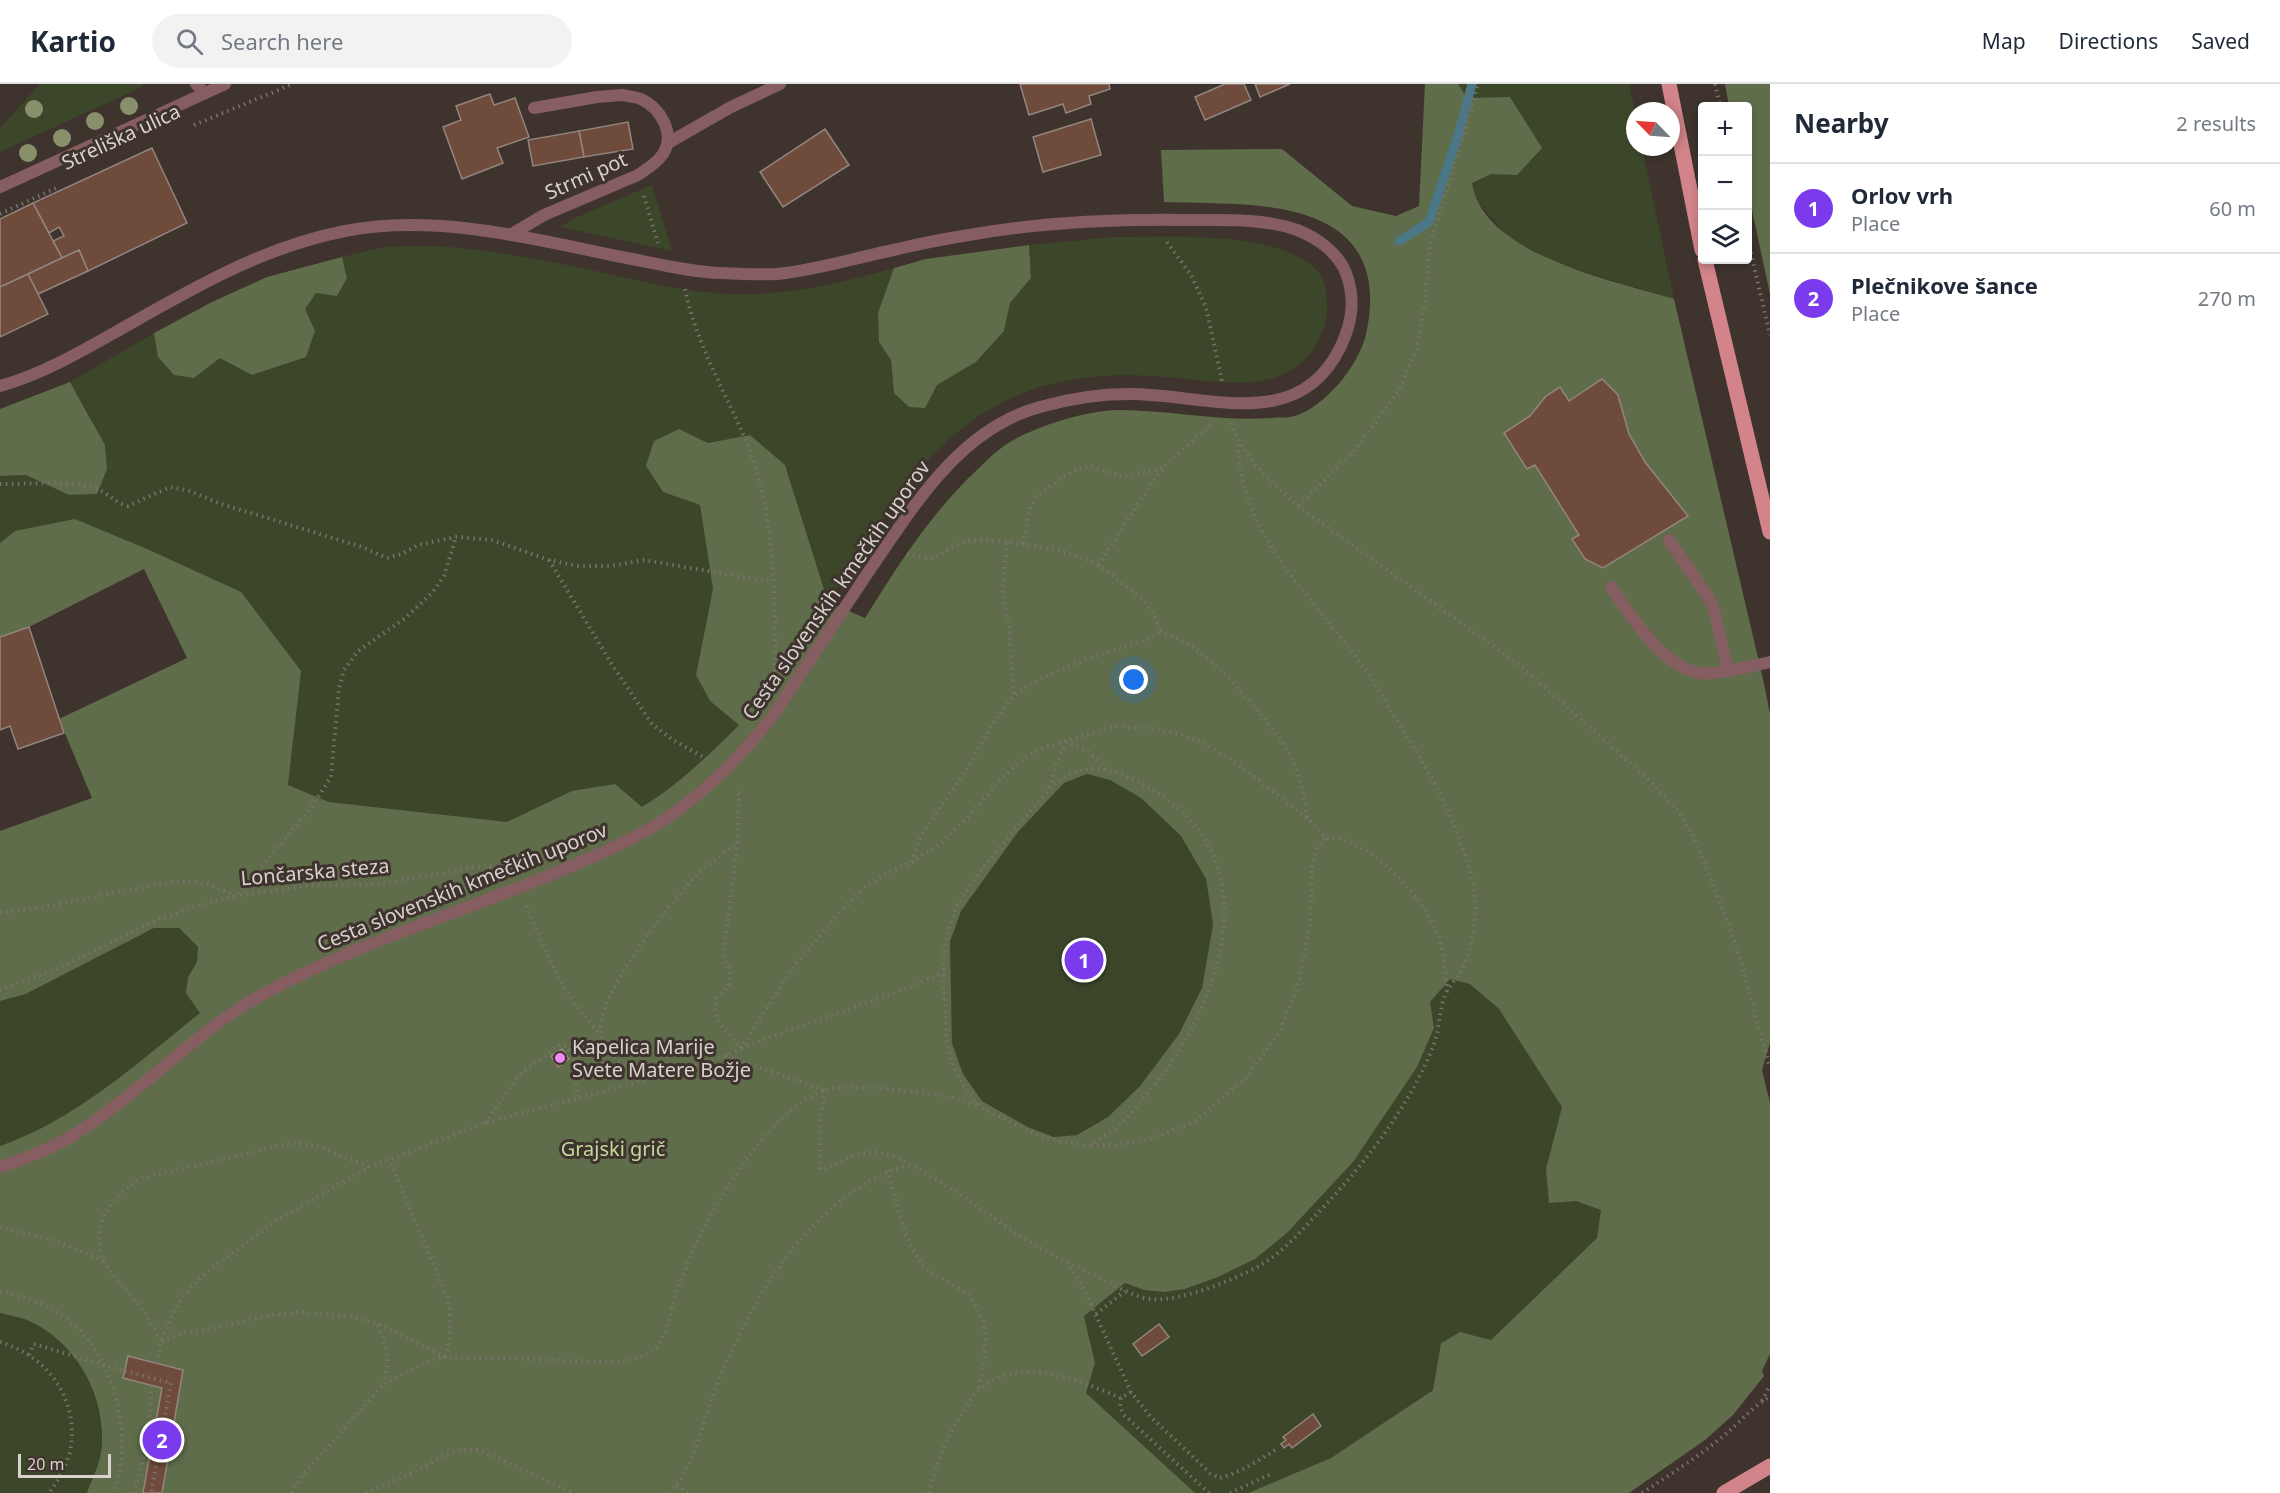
<!DOCTYPE html>
<meta charset="utf-8">
<style>
:root{--surface:#fff;--page:#f2f2f3;--text:#1f2937;--muted:#747a83;--line:#e0e1e3;--accent:#7c3aed}
body{margin:0;font-family:"Noto Sans",sans-serif;background:var(--page);color:var(--text)}
.controls{position:absolute;right:18px;top:18px;display:grid;overflow:hidden;border-radius:6px;box-shadow:0 3px 9px #0003}
.controls button{width:54px;height:54px;display:grid;place-items:center;padding:0;border:0;border-bottom:2px solid var(--line);background:var(--surface);color:var(--text);font:30px sans-serif}
.compass{position:absolute;left:1626px;top:18px;width:54px;height:54px;border-radius:50%;background:var(--surface);box-shadow:0 3px 9px #0003;rotate:295deg}
.scale{position:absolute;left:18px;bottom:15px;width:93px;box-sizing:border-box;padding-left:6px;border:3px solid #d8d1cd;border-top:0;font-size:16px;line-height:21px;white-space:nowrap;color:#d8d1cd;-webkit-text-stroke:4px #3e332d;paint-order:stroke}
.you{position:absolute;left:1134px;top:596px;width:21px;height:21px;margin:-15px;border:4px solid #fff;border-radius:50%;background:#1a73e8;box-shadow:0 0 0 9px #1a73e833}
.badge{display:grid;place-items:center;width:39px;height:39px;border-radius:50%;background:var(--accent);color:#fff;font-size:20px;font-weight:700}
.pin{position:absolute;translate:-50% -50%;border:3px solid #fff;box-shadow:0 2px 6px #0006}
.list{margin:0;padding:0;list-style:none}
h2{display:flex;justify-content:space-between;align-items:center;height:78px;margin:0;padding:0 24px;font-size:26px}
h2 small{font-size:20px;font-weight:400;color:var(--muted)}
.list li{display:grid;grid-template-columns:39px 1fr auto;gap:18px;align-items:center;box-sizing:border-box;height:90px;padding:0 24px;border-top:2px solid var(--line)}
.list b{display:block;font-size:22px;white-space:nowrap}
.list p{margin:0;font-size:20px;white-space:nowrap;color:var(--muted)}
.list em{font-size:20px;font-style:normal;color:var(--muted)}
.icon{flex:none;width:33px;height:33px;fill:none;stroke:currentColor;stroke-width:2;stroke-linecap:round;stroke-linejoin:round}
.map{position:relative;flex:none;width:1770px;height:1409px;overflow:hidden}
header{display:flex;align-items:center;gap:36px;box-sizing:border-box;height:84px;padding:0 30px;background:var(--surface);border-bottom:2px solid var(--line)}
header strong{font-size:28px}
nav{display:flex;gap:33px;margin-inline-start:auto;font-size:21px}
.search{width:420px;height:54px;background:var(--page);display:flex;align-items:center;gap:15px;box-sizing:border-box;padding:0 21px;border-radius:33px;color:var(--muted);font-size:22px}
main{display:flex}
aside{flex:1;background:var(--surface)}
.map>svg:first-child{display:block}
.green{fill:#3c472a}
.forest{fill:#606d4b;fill-rule:evenodd}
.lines{fill:none;stroke-linecap:round;stroke-linejoin:round}
.stream{stroke:#4b7787;stroke-width:9}
.building{fill:#6e4b3b;stroke:#93857f;stroke-width:1.5}
.path{stroke:#7a716c;stroke-width:4;stroke-dasharray:1.5 4.5;stroke-linecap:butt}
.service{stroke:#865e61;stroke-width:12}
.minor{stroke:#865e61;stroke-width:12}
.primary{stroke:#d2848a;stroke-width:15}
.path-bridge{stroke:#7a716c;stroke-width:4;stroke-dasharray:1.5 4.5;stroke-linecap:butt}
.tree{fill:#878f6b}
.poi-dot{fill:#f08bf6;stroke:#3e332d;stroke-width:2}
.labels{text-anchor:middle;stroke-width:6;stroke-linejoin:round;paint-order:stroke}
.street-label{font-size:20px;fill:#d8d1cd;stroke:#3e332d}
.poi-label{font-size:20px;fill:#d8d1cd;stroke:#3e332d;text-anchor:start}
.park-label{font-size:20px;fill:#c3da9d;stroke:#3e332d}
</style>
<header>
<strong>Kartio</strong>
<div class="search"><svg class="icon" aria-label="search" viewBox="0 0 24 24"><circle cx="10" cy="10" r="6"/><path d="M15 15l6 6"/></svg>Search here</div>
<nav><a>Map</a><a>Directions</a><a>Saved</a></nav>
</header>
<main>
<div class="map">
<svg width="1770" height="1409" viewBox="0 0 1770 1409">
<rect width="100%" height="100%" fill="#3e332d"/>
<g class="green">
<polygon points="40,0 143,0 140,4 0,68 0,44"/>
<polygon points="1458,0 1629,0 1635,28 1635,63 1642,63 1674,215 1561,181 1508,153 1475,115 1472,99 1491,90 1517,91"/>
<polygon points="652,101 672,167 560,143 575,134"/>
<path d="M1114,153C1167,153 1283,145 1319,189C1326,197 1326,209 1327,219C1329,242 1315,269 1297,282C1266,306 1214,298 1178,294C1072,283 993,302 921,384C885,425 859,474 828,518L785,381L750,351L708,359L679,345L646,382L663,408L700,421L713,505L696,591L710,617L739,641C709,671 679,700 642,723L572,707L507,738L329,718L288,701L294,652L241,508L15,447L0,459V392L26,391L69,411L97,410L107,385L89,330L70,298L154,249L158,273L174,291L194,294L220,274L314,247L304,225L316,209L337,212L347,194L342,173C355,170 369,166 382,164C439,156 524,172 581,184C629,194 679,208 729,210C786,212 840,200 894,184L878,229L879,258L891,276L894,309L925,323L937,301L976,278L1004,247L1010,219L1031,194L1029,161Z"/>
<polygon points="1087,690 1110,696 1141,714 1181,752 1206,795 1213,840 1202,904 1179,950 1140,1002 1108,1033 1077,1051 1055,1053 1030,1044 982,1017 963,990 952,959 950,858 961,827 1018,748 1064,699"/>
<path d="M154,844H179L198,863L197,878L188,894L200,929C137,979 77,1035 0,1062V917L27,910Z"/>
<polygon points="1450,895 1470,900 1499,925 1562,1023 1546,1085 1576,1117 1602,1126 1597,1154 1491,1256 1460,1248 1441,1259 1433,1305 1331,1374 1248,1409 1195,1409 1086,1309 1095,1279 1084,1232 1125,1199 1144,1206 1164,1208 1185,1205 1218,1193 1255,1175 1287,1149 1353,1078 1434,944 1430,918"/>
<path d="M0,1229C9,1231 19,1233 27,1236C78,1258 107,1316 101,1369C99,1382 91,1397 87,1409H0Z"/>
</g>
<g class="forest">
<path d="M1425,0H1458L1467,14L1510,13L1542,64L1517,91L1491,90L1472,99C1483,171 1615,197 1674,215L1763,595L1770,630V959L1762,986L1770,1019V1270L1762,1287L1764,1292L1733,1331L1705,1356L1629,1409H1248L1331,1374L1433,1306L1441,1259L1460,1248L1491,1256L1597,1154L1601,1126L1576,1117L1549,1119L1546,1085L1562,1023L1499,925L1470,900L1450,895L1430,918L1434,944L1417,983L1353,1078L1287,1149L1255,1175L1218,1193L1185,1205L1164,1208L1144,1206L1125,1199L1084,1232L1095,1279L1086,1309L1195,1409H87C91,1397 99,1382 101,1369C108,1316 78,1258 27,1236C19,1233 9,1231 0,1229V1062C77,1035 137,979 200,929L186,909L188,893L197,878L198,863L179,844H154L26,910L0,917V747L92,714L59,635L187,574L144,485L29,543L0,553V459L15,447L75,435L147,465L241,508L301,587L288,701L329,718L507,738L572,707L615,700L642,723C679,700 709,671 739,641L710,617L696,591L713,505L700,421L663,408L646,382L654,357L679,345L708,359L750,351L785,381L828,518L865,534C898,481 931,429 977,386C990,373 1003,360 1021,352C1050,338 1087,327 1119,326C1170,326 1221,338 1272,334C1279,333 1289,334 1295,332C1326,322 1359,281 1366,250C1372,223 1373,194 1359,170C1325,112 1222,121 1164,118L1161,66L1282,65L1352,122L1396,132L1419,122ZM1087,690L1110,696L1141,714L1181,752L1206,795L1213,840L1202,904L1179,950L1140,1002L1108,1033L1077,1051L1054,1053L1030,1044L982,1017L963,990L952,959L950,858L961,827L1018,748L1064,699Z"/>
<polygon points="1725,0 1770,0 1770,210 1748,108 1748,22 1729,22"/>
<polygon points="1029,161 1031,194 1010,219 1004,247 976,278 937,301 925,324 909,323 894,309 891,276 879,258 878,229 894,184 926,175"/>
<polygon points="342,173 347,194 337,212 316,209 305,225 315,247 306,273 252,291 220,274 194,294 174,291 158,273 154,249 212,218 267,193"/>
<polygon points="70,298 105,361 107,385 97,410 69,411 26,391 0,392 0,325"/>
</g>
<g class="lines">
<polyline class="stream" points="1399,157 1429,138 1458,51 1472,0"/>
</g>
<g class="building">
<polygon points="1020,0 1109,0 1110,5 1089,12 1091,20 1066,29 1063,20 1029,31"/>
<polygon points="1225,0 1244,0 1251,16 1205,36 1195,13"/>
<polygon points="1255,0 1290,0 1260,13"/>
<polygon points="490,10 494,21 515,14 529,53 497,64 503,79 462,95 443,43 461,36 456,22"/>
<polygon points="1091,35 1101,71 1043,88 1033,53"/>
<polygon points="628,38 633,65 584,73 579,47"/>
<polygon points="825,45 849,81 783,123 760,88"/>
<polygon points="579,47 584,73 533,82 528,56"/>
<polygon points="152,64 187,139 88,187 79,166 62,174 53,157 64,152 59,143 49,149 33,119"/>
<polygon points="33,119 62,174 0,203 0,135"/>
<polygon points="79,166 88,187 38,210 28,190"/>
<polygon points="28,190 48,230 0,253 0,203"/>
<polygon points="1602,295 1618,311 1629,350 1645,378 1688,432 1603,484 1585,475 1572,455 1579,451 1535,381 1527,385 1504,349 1530,332 1546,312 1560,303 1569,317"/>
<polygon points="29,543 64,649 18,665 10,642 0,646 0,553"/>
<polygon points="562,965 569,975 558,983 551,972"/>
<polygon points="1159,1240 1169,1253 1142,1272 1133,1260"/>
<polygon points="128,1272 183,1286 162,1409 143,1409 162,1304 123,1294"/>
<polygon points="1313,1330 1321,1342 1292,1364 1289,1360 1284,1364 1281,1360 1286,1356 1283,1353"/>
</g>
<g class="lines">
<g class="path">
<polyline points="1715,0 1720,22"/>
<polyline points="194,41 293,0"/>
<polyline points="644,112 658,159"/>
<polyline points="0,130 56,104"/>
<polyline points="1748,157 1770,251"/>
<polyline points="1167,158 1191,191 1206,223 1222,297"/>
<path d="M685,205C697,264 730,315 751,370C775,435 776,519 775,587"/>
<path d="M1231,339C1244,374 1270,398 1298,422L1517,579L1651,698L1676,724L1693,751L1724,828L1740,874L1770,984"/>
<path d="M0,400C25,400 78,396 99,406C110,411 116,419 128,422L170,403L190,407L221,420L362,463L387,474L402,470L418,461L456,453L492,456L549,476L578,482H611L644,476L772,498"/>
<polyline points="1298,422 1354,367 1398,308 1417,264 1425,218 1430,159 1462,57 1478,0"/>
<polyline points="1007,459 1002,506 1009,543 1014,611"/>
<polyline points="1023,460 1030,423 1038,411 1074,386 1090,382 1123,393 1162,384"/>
<path d="M907,470C946,483 942,460 970,457C1002,454 1072,465 1099,482C1110,488 1119,497 1128,504C1143,515 1157,529 1160,547"/>
<polyline points="549,476 611,579 652,640 673,656 707,675"/>
<polyline points="1098,481 1162,384 1212,340"/>
<path d="M1160,547C1169,551 1179,556 1189,561C1218,578 1282,649 1294,680C1301,697 1304,715 1307,734"/>
<path d="M1092,684C1123,687 1142,698 1167,715C1270,789 1215,931 1148,1009C1133,1027 1123,1040 1103,1053C1099,1055 1094,1059 1090,1061C1086,1062 1080,1060 1076,1060C1049,1057 1026,1047 1003,1034C996,1031 987,1028 981,1023C962,1006 947,974 946,949C945,913 939,872 951,837C960,809 981,787 1000,764C1016,744 1033,724 1050,704C1063,692 1074,687 1092,684Z"/>
<polyline points="1050,704 1056,680 1067,658 1090,669 1106,685"/>
<polyline points="738,758 724,864 726,878 731,892 728,903 717,914 715,928 722,943 741,964 913,902 944,888"/>
<polyline points="912,778 918,758 926,744 961,694 996,635 1014,611 1043,593 1093,573 1150,555 1160,547"/>
<polyline points="526,822 557,891 576,921 600,951"/>
<polyline points="0,829 45,823 148,802 182,797 208,800 237,812 309,801 365,801 392,798 486,781 503,786"/>
<polyline points="0,906 54,886 150,839 190,824 237,812 311,724 331,693 339,604 344,586 358,567 404,535 432,509 444,492 456,453"/>
<polyline points="574,972 610,969"/>
<polyline points="726,972 824,1006"/>
<path d="M652,994C632,985 607,976 601,952C592,918 668,821 692,796C706,782 723,770 738,758L739,711L736,704"/>
<path d="M824,1006L819,1050L821,1086C838,1079 857,1068 876,1068C898,1069 929,1092 948,1103C969,1115 987,1130 1008,1144C1038,1165 1071,1180 1104,1196C1118,1203 1134,1213 1151,1215C1180,1219 1249,1191 1273,1173C1294,1157 1311,1136 1329,1117C1370,1073 1413,1016 1434,960C1440,944 1439,927 1445,911C1449,902 1456,895 1461,887C1469,870 1474,850 1475,831C1477,801 1466,774 1456,746C1441,708 1420,673 1398,638C1387,621 1378,604 1367,588C1317,516 1238,453 1238,358"/>
<polyline points="485,1039 519,991 560,961 566,962 574,972 577,1015"/>
<polyline points="1091,1061 1118,1061 1150,1055 1194,1038 1245,995 1280,947 1300,895 1311,833 1312,781 1317,765 1326,754"/>
<path d="M888,1086C897,1117 902,1155 923,1181C932,1192 945,1195 957,1203C994,1226 987,1271 978,1307"/>
<polyline points="0,1143 53,1156 104,1177"/>
<path d="M1067,1178L1083,1203L1131,1308L1150,1332L1210,1389L1219,1394C1240,1389 1260,1376 1278,1364"/>
<path d="M0,1208C26,1212 51,1222 71,1238C116,1275 134,1357 113,1409"/>
<polyline points="1096,1230 1125,1207"/>
<path d="M378,1241C388,1262 390,1277 384,1300"/>
<path d="M161,1256C154,1245 147,1232 139,1221C128,1207 113,1193 105,1178C86,1143 114,1110 142,1094L292,1059L314,1061L370,1083"/>
<path d="M162,1257L182,1249L207,1246L265,1232L303,1228L353,1233L378,1240L445,1273L618,1278C631,1275 646,1274 656,1264C668,1250 670,1229 675,1213C678,1203 683,1193 686,1183C708,1129 766,1028 823,1007C847,998 922,1008 949,1013C960,1015 970,1019 980,1022"/>
<path d="M0,1258C48,1272 80,1316 70,1368C66,1383 58,1396 49,1409"/>
<polyline points="29,1271 34,1260"/>
<path d="M156,1279L161,1257L174,1227L185,1210L201,1193L275,1137L370,1083L485,1039L653,994L726,972L741,964L794,882L842,826L865,803L884,791L912,778L940,760L969,732L1004,692L1025,673L1045,663L1113,643L1151,644L1178,650L1206,660L1239,681L1307,734L1326,754C1332,755 1338,754 1344,756C1380,768 1419,810 1435,844C1444,863 1445,886 1447,907"/>
<polyline points="125,1287 171,1299 151,1409"/>
<polyline points="1121,1314 1120,1323 1124,1331 1209,1409"/>
<polyline points="1762,1317 1770,1301"/>
<polyline points="677,1401 688,1409"/>
<path d="M133,1409C146,1373 151,1339 151,1301"/>
<path d="M292,1409L302,1392L383,1301L428,1277L445,1273C451,1253 451,1236 448,1215L390,1077"/>
<polyline points="366,1409 413,1389 445,1371 461,1366 479,1366 574,1409"/>
<path d="M669,1409C694,1384 700,1346 712,1314C744,1225 811,1108 908,1081"/>
<path d="M929,1409C935,1382 945,1356 960,1333C966,1325 971,1313 978,1307C1020,1270 1077,1296 1121,1314L1131,1308"/>
<polyline points="1230,1409 1271,1390"/>
<path d="M1642,1409C1671,1390 1701,1371 1727,1349C1741,1337 1753,1322 1770,1313"/>
</g>
<g class="service">
<polyline points="534,24 597,13 622,11"/>
<polyline points="668,59 731,23 780,0"/>
<polyline points="1669,456 1708,513 1714,525 1728,587 1770,578"/>
<path d="M1611,503C1631,532 1662,583 1700,589C1710,591 1719,588 1728,587"/>
</g>
<g class="minor">
<polyline points="196,0 205,9"/>
<polyline points="0,103 225,0"/>
<path d="M510,151L544,131L638,91C647,85 657,79 663,70C676,49 660,24 641,15C635,13 628,12 622,11"/>
<path d="M0,302C43,290 82,267 121,245C193,204 263,163 345,147C436,129 533,155 622,173C655,179 688,188 721,189C739,190 759,191 777,190C818,186 858,173 898,165C923,159 949,154 975,150C1045,138 1115,135 1186,136C1222,136 1264,134 1297,146C1318,154 1338,169 1346,189C1356,216 1352,239 1340,264C1297,351 1203,309 1128,310C1098,310 1068,315 1040,323C958,345 912,425 867,490C836,537 805,583 774,630C745,668 713,701 674,729C640,754 599,770 560,787C463,828 359,858 265,909C193,948 138,1013 67,1055C46,1067 23,1075 0,1083"/>
</g>
<g class="primary">
<polyline points="1669,0 1702,166"/>
<polyline points="1705,176 1770,448"/>
<polyline points="1724,1409 1770,1382"/>
</g>
<polyline class="path-bridge" points="34,1260 125,1287"/>
</g>
<g class="tree">
<circle cx="129" cy="22" r="9"/>
<circle cx="34" cy="25" r="9"/>
<circle cx="95" cy="37" r="9"/>
<circle cx="62" cy="54" r="9"/>
<circle cx="28" cy="69" r="9"/>
</g>
<circle class="poi-dot" cx="560" cy="974" r="6"/>
<g class="labels">
<g class="street-label">
<text transform="translate(121 53) rotate(-25)" y="7">Streliška ulica</text>
<text transform="translate(586 92) rotate(-24)" y="7">Strmi pot</text>
<text transform="translate(836 506) rotate(-55)" y="7">Cesta slovenskih kmečkih uporov</text>
<text transform="translate(315 788) rotate(-5)" y="7">Lončarska steza</text>
<text transform="translate(462 803) rotate(-22)" y="7">Cesta slovenskih kmečkih uporov</text>
</g>
<g class="poi-label">
<text x="572" y="970">Kapelica Marije<tspan x="572" dy="23">Svete Matere Božje</tspan></text>
</g>
<g class="park-label">
<text x="613" y="1072">Grajski grič</text>
</g>
</g>
</svg>
<div class="controls">
<button>+</button>
<button>−</button>
<button><svg class="icon" aria-label="layers" viewBox="0 0 24 24"><path d="M12 4l9 5-9 5-9-5zM3 14l9 5 9-5"/></svg></button>
</div>
<svg class="compass" viewBox="-18 -18 36 36"><path d="M0-13l5 13h-10z" fill="#e53935"/><path d="M0 13l5-13h-10z" fill="#747a83"/></svg>
<div class="scale">20 m</div>
<div class="you"></div>
<div class="pin badge" style="left:1084px;top:876px">1</div>
<div class="pin badge" style="left:162px;top:1356px">2</div>
</div>
<aside>
<h2>Nearby<small>2 results</small></h2>
<ul class="list">
<li><span class="badge">1</span><div><b>Orlov vrh</b><p>Place</p></div><em>60 m</em></li>
<li><span class="badge">2</span><div><b>Plečnikove šance</b><p>Place</p></div><em>270 m</em></li>
</ul>
</aside>
</main>
